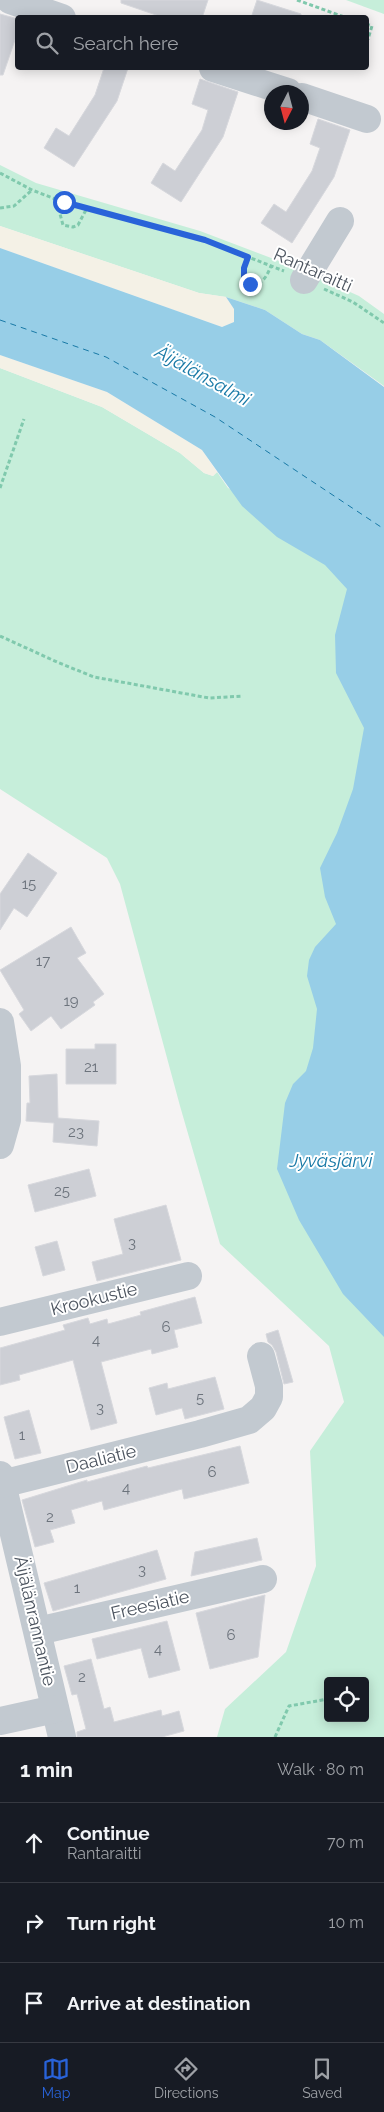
<!DOCTYPE html>
<meta charset="utf-8">
<style>
:root{--surface:#171b24;--page:#242831;--text:#f1f3f6;--muted:#9ea1a6;--line:#363941;--accent:#2963d9}
body{margin:0;font-family:Raleway,sans-serif;background:var(--page);color:var(--text)}
.controls{position:absolute;right:15px;bottom:15px;display:grid;overflow:hidden;border-radius:5px;box-shadow:0 2px 12px #0003}
.controls button{width:45px;height:45px;display:grid;place-items:center;padding:0;border:0;border-bottom:1px solid var(--line);background:var(--surface);color:var(--text);font:25px sans-serif}
.compass{position:absolute;left:264px;top:85px;width:45px;height:45px;border-radius:50%;background:var(--surface);box-shadow:0 2px 12px #0003;rotate:186deg}
.stop{position:absolute;width:15px;height:15px;margin:-11px;border:4px solid #2963d9;border-radius:50%;background:#fff}
.stop.end{background:#2963d9;border-color:#fff;box-shadow:0 1px 5px #0008}
.list{margin:0;padding:0;list-style:none}
h2{display:flex;justify-content:space-between;align-items:center;height:65px;margin:0;padding:0 20px;font-size:21px}
h2 small{font-size:16px;font-weight:400;color:var(--muted)}
.list li{display:grid;grid-template-columns:32px 1fr auto;gap:15px;align-items:center;box-sizing:border-box;height:80px;padding:0 20px;border-top:1px solid var(--line)}
.list b{display:block;font-size:19px;white-space:nowrap}
.list p{margin:0;font-size:16px;white-space:nowrap;color:var(--muted)}
.list em{font-size:16px;font-style:normal;color:var(--muted)}
.icon{flex:none;width:28px;height:28px;fill:none;stroke:currentColor;stroke-width:2;stroke-linecap:round;stroke-linejoin:round}
.map{position:relative;flex:none;width:384px;height:1737px;overflow:hidden}
.search{position:absolute;background:var(--surface);box-shadow:0 2px 12px #0003;left:15px;right:15px;top:15px;height:55px;display:flex;align-items:center;gap:12px;box-sizing:border-box;padding:0 18px;border-radius:5px;color:var(--muted);font-size:19px}
.sheet{height:305px;background:var(--surface)}
nav{display:flex;justify-content:space-around;align-items:center;box-sizing:border-box;height:70px;border-top:1px solid var(--line);background:var(--surface);font-size:14px;color:var(--muted)}
nav a{display:grid;justify-items:center;gap:2px}
nav .on{color:var(--accent)}
.map>svg:first-child{display:block}
.green{fill:#c6eeda;fill-rule:evenodd}
.sand{fill:#f4f1e6}
.water{fill:#97cee7}
.lines{fill:none;stroke-linecap:round;stroke-linejoin:round}
.ferry{stroke:#1879a6;stroke-width:1;stroke-dasharray:6 5;stroke-linecap:butt}
.building{fill:#cdcfd5;stroke:#d7d8dd}
.path{stroke:#80c9ad;stroke-width:3;stroke-dasharray:4 2.5;stroke-linecap:butt}
.minor{stroke:#c2c9d0;stroke-width:28}
.route{stroke:#2963d9;stroke-width:6}
.labels{text-anchor:middle;stroke-width:4;stroke-linejoin:round;paint-order:stroke}
.number-label{font-size:15px;fill:#6c737c}
.street-label{font-size:18px;fill:#4c545f;stroke:#fff}
.water-label{font-size:19px;font-style:italic;fill:#1879a6;stroke:#fff}
</style>
<div class="map">
<svg width="384" height="1737" viewBox="0 0 384 1737">
<rect width="100%" height="100%" fill="#f5f3f3"/>
<g class="green">
<polygon points="346,0 384,0 384,14"/>
<polygon points="0,165 36,183 200,231 287,264 359,296 384,314 384,386 320,340 302,334 265,310 226,297 199,293 0,226"/>
<path d="M0,368L102,407L180,453L204,473L213,476L217,472L228,488L384,562V1737H217L225,1709L286,1652L316,1566L310,1451L344,1402L329,1346L220,1244L180,1106L120,884L107,858L0,789ZM328,1681H365V1718H328Z"/>
</g>
<g class="sand">
<polygon points="0,226 199,293 226,297 234,309 234,322 222,327 0,248"/>
<polygon points="0,355 107,392 202,450 217,472 213,476 204,473 180,453 102,407 0,368"/>
</g>
<polygon class="water" points="0,248 222,327 234,322 234,309 226,297 265,310 302,334 320,340 384,387 384,1337 343,1294 299,1220 277,1169 285,1103 293,1084 306,1071 313,1048 317,1009 307,976 309,960 315,947 336,924 325,897 320,868 337,833 353,789 364,728 336,673 335,635 347,589 325,565 277,537 242,506 202,450 107,392 0,355"/>
<g class="lines">
<polyline class="ferry" points="0,320 106,357 215,417 384,529"/>
</g>
<g class="building">
<polygon points="121,0 208,0 202,18 165,18 121,3"/>
<polygon points="257,0 301,14 301,18 251,18"/>
<polygon points="0,14 18,19 18,31 3,75 0,75"/>
<polygon points="104,68 128,68 117,101 74,167 44,148 56,128 69,136 95,95"/>
<polygon points="200,79 238,92 223,137 181,202 151,183 163,163 175,171 202,130 208,110 192,104"/>
<polygon points="318,119 350,130 334,177 292,243 261,223 274,204 286,212 312,171 320,148 310,144"/>
<polygon points="28,853 57,873 27,917 14,908 0,930 0,894"/>
<polygon points="71,927 86,953 77,958 104,994 93,1002 95,1005 61,1029 51,1016 31,1031 19,1014 24,1010 0,970"/>
<polygon points="95,1044 116,1044 116,1084 66,1084 66,1049 95,1049"/>
<polygon points="57,1074 58,1118 99,1121 97,1146 53,1142 54,1123 26,1121 27,1103 30,1103 29,1076"/>
<polygon points="89,1169 96,1196 35,1212 28,1185"/>
<polygon points="166,1205 181,1260 97,1281 92,1262 123,1254 114,1219"/>
<polygon points="57,1241 65,1270 43,1276 35,1247"/>
<polygon points="195,1297 202,1323 174,1330 178,1347 152,1354 151,1349 101,1362 117,1423 91,1430 73,1360 19,1375 20,1380 0,1385 0,1348 65,1330 63,1325 88,1318 90,1324 107,1319 108,1324 141,1315 140,1312"/>
<polygon points="278,1330 293,1382 284,1384 276,1352 272,1345 268,1342 266,1334"/>
<polygon points="215,1377 224,1409 185,1419 182,1408 156,1415 149,1388 167,1383 168,1389"/>
<polygon points="29,1410 41,1453 15,1459 4,1417"/>
<polygon points="240,1446 249,1483 184,1499 182,1489 104,1510 102,1501 71,1510 75,1523 50,1530 54,1542 35,1547 22,1500 87,1480 87,1482 147,1466 148,1468"/>
<polygon points="257,1538 262,1560 191,1576 195,1552"/>
<polygon points="157,1550 166,1579 53,1611 44,1583"/>
<polygon points="265,1595 258,1657 210,1669 196,1613"/>
<polygon points="167,1621 180,1670 149,1678 141,1648 97,1659 92,1639"/>
<polygon points="91,1659 104,1709 110,1707 114,1722 161,1710 162,1716 179,1711 184,1731 162,1737 77,1737 77,1732 86,1729 77,1694 72,1695 64,1666"/>
</g>
<g class="lines">
<g class="path">
<polyline points="297,0 347,18"/>
<polyline points="366,24 372,26 368,39 366,38"/>
<polyline points="0,173 32,190 63,202 205,240 284,271"/>
<polyline points="63,202 60,214 63,225 73,227 78,225 87,208"/>
<polyline points="0,208 14,206 32,190"/>
<path d="M248,257L244,268V279L250,284C262,286 267,276 271,266"/>
<polyline points="324,289 353,302 384,323"/>
<polyline points="0,488 24,419"/>
<polyline points="0,636 57,662 94,677 209,698 243,696"/>
<polyline points="365,1697 366,1698"/>
<polyline points="275,1737 289,1706 328,1699"/>
</g>
<g class="minor">
<polyline points="10,0 62,18"/>
<polyline points="213,68 288,92"/>
<polyline points="302,97 367,119"/>
<polyline points="304,280 340,221"/>
<polyline points="0,1022 7,1066 7,1120 0,1145"/>
<polyline points="0,1322 188,1276"/>
<polyline points="0,1475 62,1737"/>
<polyline points="2,1484 200,1434 249,1420 263,1408 269,1397 269,1386 261,1356"/>
<polyline points="38,1631 263,1579"/>
<polyline points="0,1721 55,1709"/>
</g>
</g>
<g class="lines">
<polyline class="route" points="64,202 205,240 248,257 244,268 244,279 250,284"/>
</g>
<g class="labels">
<g class="number-label">
<text x="29" y="889">15</text>
<text x="43" y="966">17</text>
<text x="71" y="1006">19</text>
<text x="91" y="1072">21</text>
<text x="76" y="1137">23</text>
<text x="62" y="1196">25</text>
<text x="132" y="1248">3</text>
<text x="166" y="1332">6</text>
<text x="96" y="1345">4</text>
<text x="200" y="1403">5</text>
<text x="100" y="1413">3</text>
<text x="22" y="1440">1</text>
<text x="212" y="1477">6</text>
<text x="126" y="1493">4</text>
<text x="50" y="1522">2</text>
<text x="142" y="1575">3</text>
<text x="77" y="1593">1</text>
<text x="231" y="1640">6</text>
<text x="158" y="1654">4</text>
<text x="82" y="1682">2</text>
</g>
<g class="street-label">
<text transform="translate(313 270) rotate(24)" y="6">Rantaraitti</text>
<text transform="translate(94 1299) rotate(-14)" y="6">Krookustie</text>
<text transform="translate(101 1459) rotate(-14)" y="6">Daaliatie</text>
<text transform="translate(150 1605) rotate(-13)" y="6">Freesiatie</text>
<text transform="translate(35 1621) rotate(77)" y="6">Äijälänrannantie</text>
</g>
<g class="water-label">
<text transform="translate(203 375) rotate(29)" y="7">Äijälänsalmi</text>
<text x="331" y="1167">Jyväsjärvi</text>
</g>
</g>
</svg>
<div class="controls">
<button><svg class="icon" aria-label="locate" viewBox="0 0 24 24"><circle cx="12" cy="12" r="6"/><path d="M12 2v4M12 18v4M2 12h4M18 12h4"/></svg></button>
</div>
<svg class="compass" viewBox="-18 -18 36 36"><path d="M0-13l5 13h-10z" fill="#e53935"/><path d="M0 13l5-13h-10z" fill="#9ea1a6"/></svg>
<div class="stop" style="left:64px;top:202px"></div>
<div class="stop end" style="left:250px;top:284px"></div>
<div class="search"><svg class="icon" aria-label="search" viewBox="0 0 24 24"><circle cx="10" cy="10" r="6"/><path d="M15 15l6 6"/></svg>Search here</div>
</div>
<section class="sheet">
<h2>1 min<small>Walk · 80 m</small></h2>
<ul class="list">
<li><svg class="icon" aria-label="ahead" viewBox="0 0 24 24"><path d="M12 20V5M6 11l6-6 6 6"/></svg><div><b>Continue</b><p>Rantaraitti</p></div><em>70 m</em></li>
<li><svg class="icon" aria-label="right" viewBox="0 0 24 24"><path d="M7 20v-9h11M14 6l5 5-5 5"/></svg><div><b>Turn right</b></div><em>10 m</em></li>
<li><svg class="icon" aria-label="arrive" viewBox="0 0 24 24"><path d="M6 21V4h12l-3 4 3 4H6"/></svg><div><b>Arrive at destination</b></div></li>
</ul>
</section>
<nav>
<a class="on"><svg class="icon" aria-label="map" viewBox="0 0 24 24"><path d="M3 6l6-2 6 2 6-2v14l-6 2-6-2-6 2zM9 4v14M15 6v14"/></svg>Map</a>
<a><svg class="icon" aria-label="directions" viewBox="0 0 24 24"><path d="M12 3l9 9-9 9-9-9zM9 14v-3h6M13 9l2 2-2 2"/></svg>Directions</a>
<a><svg class="icon" aria-label="saved" viewBox="0 0 24 24"><path d="M7 4h10v16l-5-4-5 4z"/></svg>Saved</a>
</nav>
